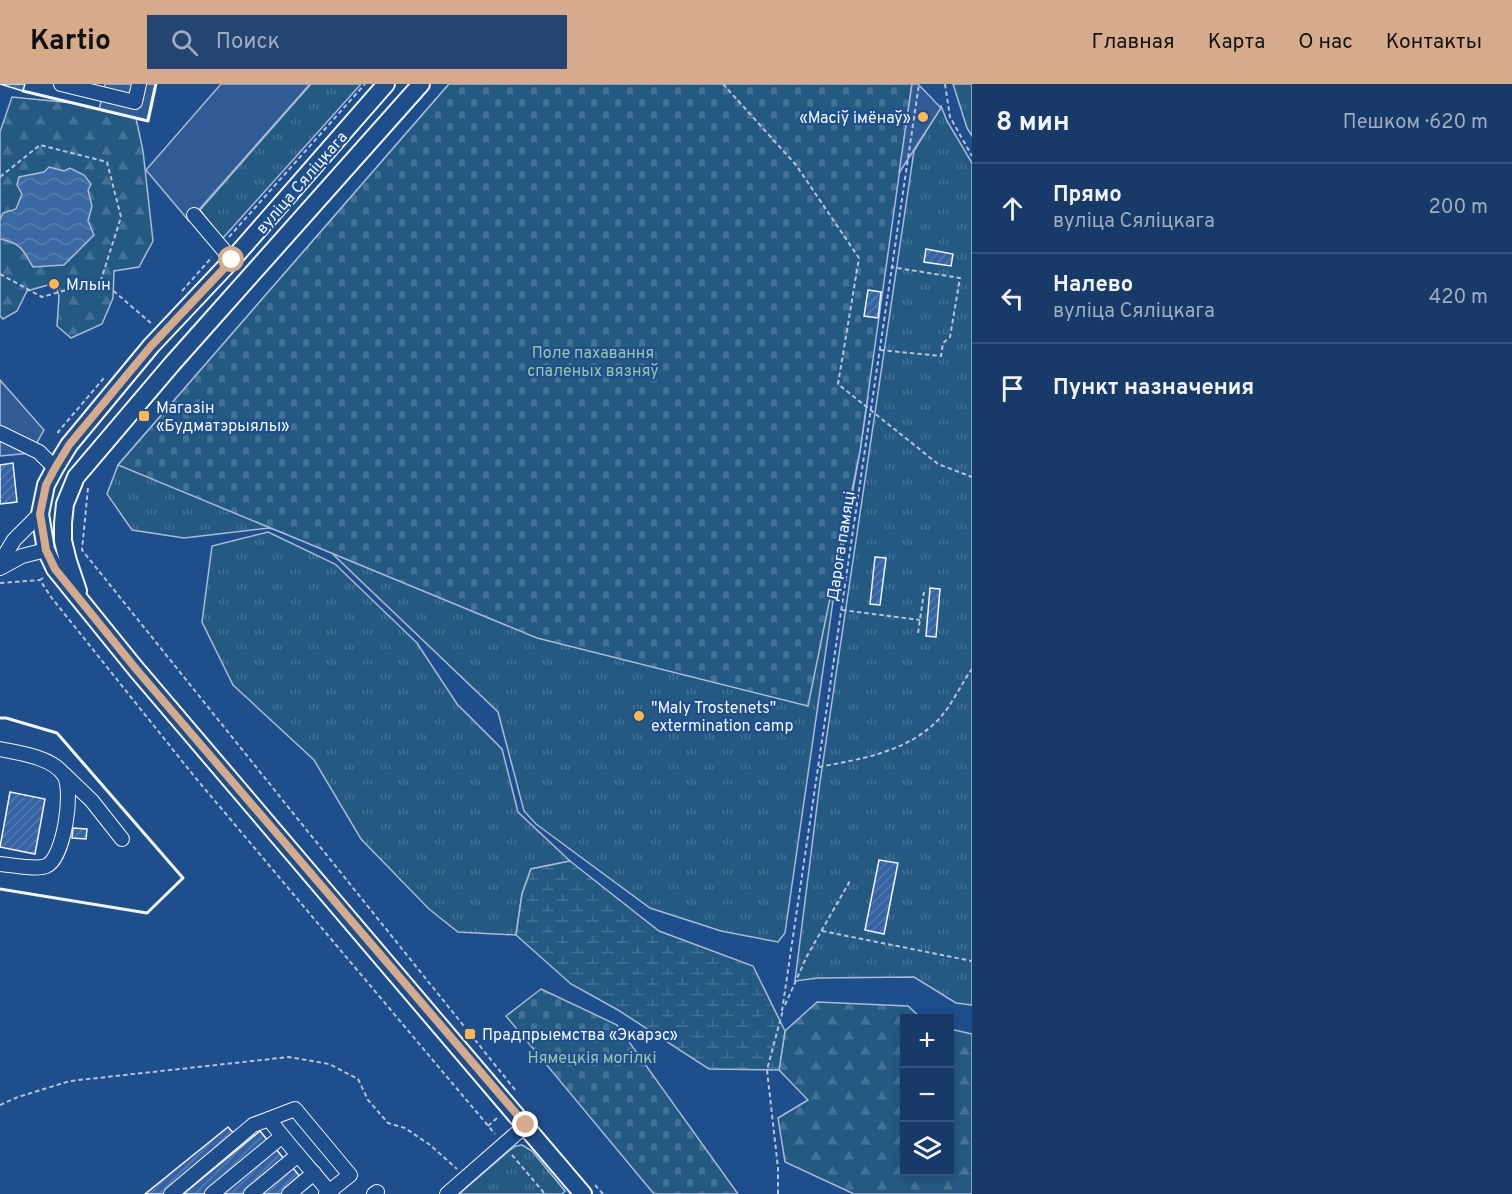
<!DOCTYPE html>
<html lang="ru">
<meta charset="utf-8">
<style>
:root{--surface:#173a69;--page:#244571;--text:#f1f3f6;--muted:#9eadc0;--line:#36547d;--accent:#d6ab8b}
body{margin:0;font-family:Overpass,sans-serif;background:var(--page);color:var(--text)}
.controls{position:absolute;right:18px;bottom:18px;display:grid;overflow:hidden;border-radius:0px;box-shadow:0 3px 9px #0003}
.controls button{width:54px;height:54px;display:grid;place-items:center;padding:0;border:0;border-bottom:2px solid var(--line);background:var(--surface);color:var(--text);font:30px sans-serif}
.stop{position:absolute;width:18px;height:18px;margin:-14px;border:4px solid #d6ab8b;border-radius:50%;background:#fff}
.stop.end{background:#d6ab8b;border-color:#fff;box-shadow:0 2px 6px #0008}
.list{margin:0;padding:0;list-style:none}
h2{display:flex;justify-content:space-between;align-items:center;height:78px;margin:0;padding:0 24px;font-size:26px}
h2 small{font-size:20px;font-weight:400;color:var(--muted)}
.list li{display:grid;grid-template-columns:39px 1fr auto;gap:18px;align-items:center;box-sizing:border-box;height:90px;padding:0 24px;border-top:2px solid var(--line)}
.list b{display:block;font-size:22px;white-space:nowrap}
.list p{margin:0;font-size:20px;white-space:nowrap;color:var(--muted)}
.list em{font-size:20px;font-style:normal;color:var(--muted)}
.icon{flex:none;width:33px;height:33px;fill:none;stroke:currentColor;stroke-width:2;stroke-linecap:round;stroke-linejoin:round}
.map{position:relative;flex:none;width:972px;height:1110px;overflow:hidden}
header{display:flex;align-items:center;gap:36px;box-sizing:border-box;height:84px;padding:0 30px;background:var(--accent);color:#111}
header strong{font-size:28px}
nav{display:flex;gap:33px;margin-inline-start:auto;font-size:21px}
.search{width:420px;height:54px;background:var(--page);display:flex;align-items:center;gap:15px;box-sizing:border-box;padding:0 21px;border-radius:0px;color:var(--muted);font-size:22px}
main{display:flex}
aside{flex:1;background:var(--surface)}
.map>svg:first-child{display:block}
.grass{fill:url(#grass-tufts);stroke:#a8bbd7;stroke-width:1.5}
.forest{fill:url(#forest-firs);stroke:#a8bbd7;stroke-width:1.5}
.wetland{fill:url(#wetland-marsh);stroke:#a8bbd7;stroke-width:1.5}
.cemetery{fill:url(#cemetery-stones);stroke:#a8bbd7;stroke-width:1.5}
.parking{fill:#305b95;stroke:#a8bbd7;stroke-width:1.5}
.water{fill:url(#water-waves);stroke:#a8bbd7;stroke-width:1.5}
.building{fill:url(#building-hatch);stroke:#f2f6ff;stroke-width:1.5}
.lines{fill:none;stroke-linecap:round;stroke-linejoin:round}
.minor-casing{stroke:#f2f6ff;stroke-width:16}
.major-casing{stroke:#f2f6ff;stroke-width:20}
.path{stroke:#b3c4dc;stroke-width:2;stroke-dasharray:4.5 3;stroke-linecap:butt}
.minor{stroke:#1f4e8c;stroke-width:14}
.major{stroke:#1f4e8c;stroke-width:16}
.wall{stroke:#f2f6ff;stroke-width:3}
.route{stroke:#d6ab8b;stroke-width:8}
.poi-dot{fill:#ffb74d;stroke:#1f4e8c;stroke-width:2}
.labels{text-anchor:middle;stroke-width:4.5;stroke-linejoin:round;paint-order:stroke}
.poi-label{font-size:16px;fill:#f2f6ff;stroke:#1f4e8c;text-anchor:start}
.street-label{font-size:16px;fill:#f2f6ff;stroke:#1f4e8c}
.park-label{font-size:16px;fill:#97c8a6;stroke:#1f4e8c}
</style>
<header>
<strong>Kartio</strong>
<div class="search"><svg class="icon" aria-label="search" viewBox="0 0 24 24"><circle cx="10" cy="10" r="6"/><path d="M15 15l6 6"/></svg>Поиск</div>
<nav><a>Главная</a><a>Карта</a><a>О нас</a><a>Контакты</a></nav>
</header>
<main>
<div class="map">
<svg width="972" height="1110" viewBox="0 0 972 1110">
<defs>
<pattern id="grass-tufts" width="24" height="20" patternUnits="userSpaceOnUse" patternTransform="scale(1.5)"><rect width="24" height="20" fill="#245a82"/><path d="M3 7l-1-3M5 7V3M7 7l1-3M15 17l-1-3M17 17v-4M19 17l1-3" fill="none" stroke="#447295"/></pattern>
<pattern id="forest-firs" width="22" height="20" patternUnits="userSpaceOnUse" patternTransform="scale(1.5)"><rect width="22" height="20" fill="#245a82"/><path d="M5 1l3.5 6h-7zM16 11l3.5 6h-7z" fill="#447295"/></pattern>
<pattern id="wetland-marsh" width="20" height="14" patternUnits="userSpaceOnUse" patternTransform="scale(1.5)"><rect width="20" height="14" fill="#245a82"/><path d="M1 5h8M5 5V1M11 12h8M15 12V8" fill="none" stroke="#447295"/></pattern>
<pattern id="cemetery-stones" width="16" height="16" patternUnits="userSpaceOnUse" patternTransform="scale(1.5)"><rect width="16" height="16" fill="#245a82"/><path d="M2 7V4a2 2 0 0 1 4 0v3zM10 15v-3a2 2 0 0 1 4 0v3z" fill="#447295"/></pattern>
<pattern id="water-waves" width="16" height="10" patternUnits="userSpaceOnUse" patternTransform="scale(1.5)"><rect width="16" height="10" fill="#3b69a3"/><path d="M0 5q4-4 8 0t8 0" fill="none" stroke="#587fb1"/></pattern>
<pattern id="building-hatch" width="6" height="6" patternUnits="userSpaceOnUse" patternTransform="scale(1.5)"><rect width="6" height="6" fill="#3563a3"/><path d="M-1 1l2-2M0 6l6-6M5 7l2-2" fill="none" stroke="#537ab1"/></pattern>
</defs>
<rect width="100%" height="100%" fill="#1f4e8c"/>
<g class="grass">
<polygon points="311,0 361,0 222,155 200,126"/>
<polygon points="449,0 868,313 860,367 833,517 785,849 778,858 721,847 650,824 536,740 524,727 498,628 320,458 269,444 184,454 132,446 107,410 118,381"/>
<polygon points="953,0 972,0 972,52 967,44"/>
<polygon points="941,22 947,37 972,79 972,921 956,919 914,893 818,894 795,897 820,698 914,67"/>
<polygon points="268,448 335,480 417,559 457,620 502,665 518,728 570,777 531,785 522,810 516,851 458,848 429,825 361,755 314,676 233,601 202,538 212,462"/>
<polygon points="522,1061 532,1067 565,1107 562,1110 459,1110 510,1066 516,1062"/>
</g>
<g class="forest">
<polygon points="12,13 73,19 136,34 143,67 153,157 139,183 114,187 113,214 102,240 71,254 57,242 59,212 55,199 27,207 17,227 3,235 0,232 0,48"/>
<polygon points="817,918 908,922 921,934 904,934 904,1088 950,1088 950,945 972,950 972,1110 854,1110 785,1078 778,1034 808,1016 779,986 785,947"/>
</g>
<polygon class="wetland" points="570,777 659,847 753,882 785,947 779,986 709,985 618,926 571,900 516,851 522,810 531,785"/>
<g class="cemetery">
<polygon points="449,0 912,0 860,367 808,622 537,554 118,381"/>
<polygon points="541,905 617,941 738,1110 654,1110 506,932"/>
</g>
<g class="parking">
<polygon points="105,0 155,0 147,36 99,26"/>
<polygon points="221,0 310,0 189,137 146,86"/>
<polygon points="912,0 918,0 941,24 899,89"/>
<polygon points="0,296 44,346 31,369 0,372"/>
</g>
<path class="water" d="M49,83L64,87L70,84L84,91L91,100L88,106L92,122L88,137L94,151L64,181L33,183C23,166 21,159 0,155V136L3,129L16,125L22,110L17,101L19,93L44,88Z"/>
<g class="building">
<polygon points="0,0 25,0 23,7"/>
<polygon points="926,165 953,170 951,182 924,178"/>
<polygon points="868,206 881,208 878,234 864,232"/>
<polygon points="13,379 17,418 0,420 0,381"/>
<polygon points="875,473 886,474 880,521 870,520"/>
<polygon points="930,504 940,505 936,553 926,552"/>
<polygon points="10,708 45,715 35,770 0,763"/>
<polygon points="73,744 87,745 86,755 72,754"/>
<polygon points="879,776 898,779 884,850 865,846"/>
<polygon points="228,1043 236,1052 164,1110 145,1110"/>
<polygon points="260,1047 269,1058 205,1110 183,1110"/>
<polygon points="276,1065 285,1076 243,1110 222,1110"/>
<polygon points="293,1084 301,1094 281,1110 260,1110"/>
</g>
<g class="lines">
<defs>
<g id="minor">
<polyline points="61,0 135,18 139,0"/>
<polyline points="194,131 232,176"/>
<polyline points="0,349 39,368 55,384"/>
<polyline points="0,479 14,456 40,430"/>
<polyline points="0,484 22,472 46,466"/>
<path d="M0,665C19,669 52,673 64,691C74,706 64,775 46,782C37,786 11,781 0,780"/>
<polyline points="64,690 92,717 122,755"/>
<polyline points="269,1035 295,1025 350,1091 326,1110"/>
<path d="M171,1110L253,1041L269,1035C288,1061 311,1085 331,1110"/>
<polyline points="212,1110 281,1053"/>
<polyline points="251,1110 298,1071"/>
<polyline points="289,1110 314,1089"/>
<polyline points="374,1110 377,1108"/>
<polyline points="447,1110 526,1041"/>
</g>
<g id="major">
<polyline points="386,0 232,176 151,262 69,361 55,384 46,401 40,430 46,466 55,485 136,585 583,1110"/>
<polyline points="78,507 68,477 63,457 63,439 65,420 76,393 172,280 421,0"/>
</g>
</defs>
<use href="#minor" class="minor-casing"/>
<use href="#major" class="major-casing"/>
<g class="path">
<polyline points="723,0 796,81 859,174 838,300 938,380 972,393"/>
<polyline points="945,0 950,33 972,72"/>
<polyline points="0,93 40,61 107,78 121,133 101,196"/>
<polyline points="229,153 365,0"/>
<polyline points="0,190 42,213 101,196"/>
<polyline points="102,197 152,240"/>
<polyline points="182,207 212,173"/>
<polyline points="880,266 941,272 943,259 950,253 960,194 891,183"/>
<polyline points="59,349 58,348 104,294"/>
<polyline points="88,404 82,466 516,1007"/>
<polyline points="43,494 40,496 51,513 194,692 495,1050"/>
<polyline points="0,499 40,496"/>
<polyline points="842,526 920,536"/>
<polyline points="918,549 924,508"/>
<path d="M819,683C861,675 907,668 938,636C951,623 961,600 972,585"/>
<polyline points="822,847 972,877"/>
<polyline points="785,921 807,872 850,797"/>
<polyline points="782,927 919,0"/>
<polyline points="0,1021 18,1013 70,997 289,973 329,980 358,995 368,1016 388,1039 405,1044 430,1061 457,1085"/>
<polyline points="488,1042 498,1033"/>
<polyline points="512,1071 545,1110"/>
<polyline points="595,1101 603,1110"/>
<polyline points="778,1110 778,1084 767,986 783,926"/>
</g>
<use href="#minor" class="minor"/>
<use href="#major" class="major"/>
<g class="wall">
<polyline points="23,7 148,37 156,0"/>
<polyline points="0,634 6,634 57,649 183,794 147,829 0,805"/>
</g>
</g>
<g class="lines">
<polyline class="route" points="232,176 151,262 69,361 55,384 46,401 40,430 46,466 55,485 136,585 526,1041"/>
</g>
<g class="poi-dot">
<circle cx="923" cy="33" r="6"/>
<circle cx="54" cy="200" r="6"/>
<rect x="138" y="326" width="12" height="12" rx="3"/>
<circle cx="639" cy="632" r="6"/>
<rect x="464" y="944" width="12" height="12" rx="3"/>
</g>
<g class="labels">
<g class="poi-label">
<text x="911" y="39" text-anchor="end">«Масіў імёнаў»</text>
<text x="66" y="206">Млын</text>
<text x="156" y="329">Магазін<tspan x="156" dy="18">«Будматэрыялы»</tspan></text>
<text x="651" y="629">"Maly Trostenets"<tspan x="651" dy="18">extermination camp</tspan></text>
<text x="482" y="956">Прадпрыемства «Экарэс»</text>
</g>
<g class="street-label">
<text transform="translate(301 98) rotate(-49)" y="6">вуліца Сяліцкага</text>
<text transform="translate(840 462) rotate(-81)" y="6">Дарога памяці</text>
</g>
<g class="park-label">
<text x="593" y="274">Поле пахавання<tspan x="593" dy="18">спаленых вязняў</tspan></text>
<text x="592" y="979">Нямецкія могілкі</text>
</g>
</g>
</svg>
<div class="controls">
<button>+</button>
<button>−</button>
<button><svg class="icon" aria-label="layers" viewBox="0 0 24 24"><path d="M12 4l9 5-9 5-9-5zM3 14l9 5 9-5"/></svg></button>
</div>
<div class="stop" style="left:232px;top:176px"></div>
<div class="stop end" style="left:526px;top:1041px"></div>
</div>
<aside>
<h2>8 мин<small>Пешком · 620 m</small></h2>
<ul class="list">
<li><svg class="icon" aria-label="ahead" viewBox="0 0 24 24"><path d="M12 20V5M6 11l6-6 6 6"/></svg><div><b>Прямо</b><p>вуліца Сяліцкага</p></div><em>200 m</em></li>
<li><svg class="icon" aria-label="left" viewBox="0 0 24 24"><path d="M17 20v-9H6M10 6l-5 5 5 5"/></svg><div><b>Налево</b><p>вуліца Сяліцкага</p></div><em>420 m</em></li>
<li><svg class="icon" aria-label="arrive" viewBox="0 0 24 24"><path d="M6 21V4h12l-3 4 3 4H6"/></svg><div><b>Пункт назначения</b></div></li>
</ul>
</aside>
</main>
